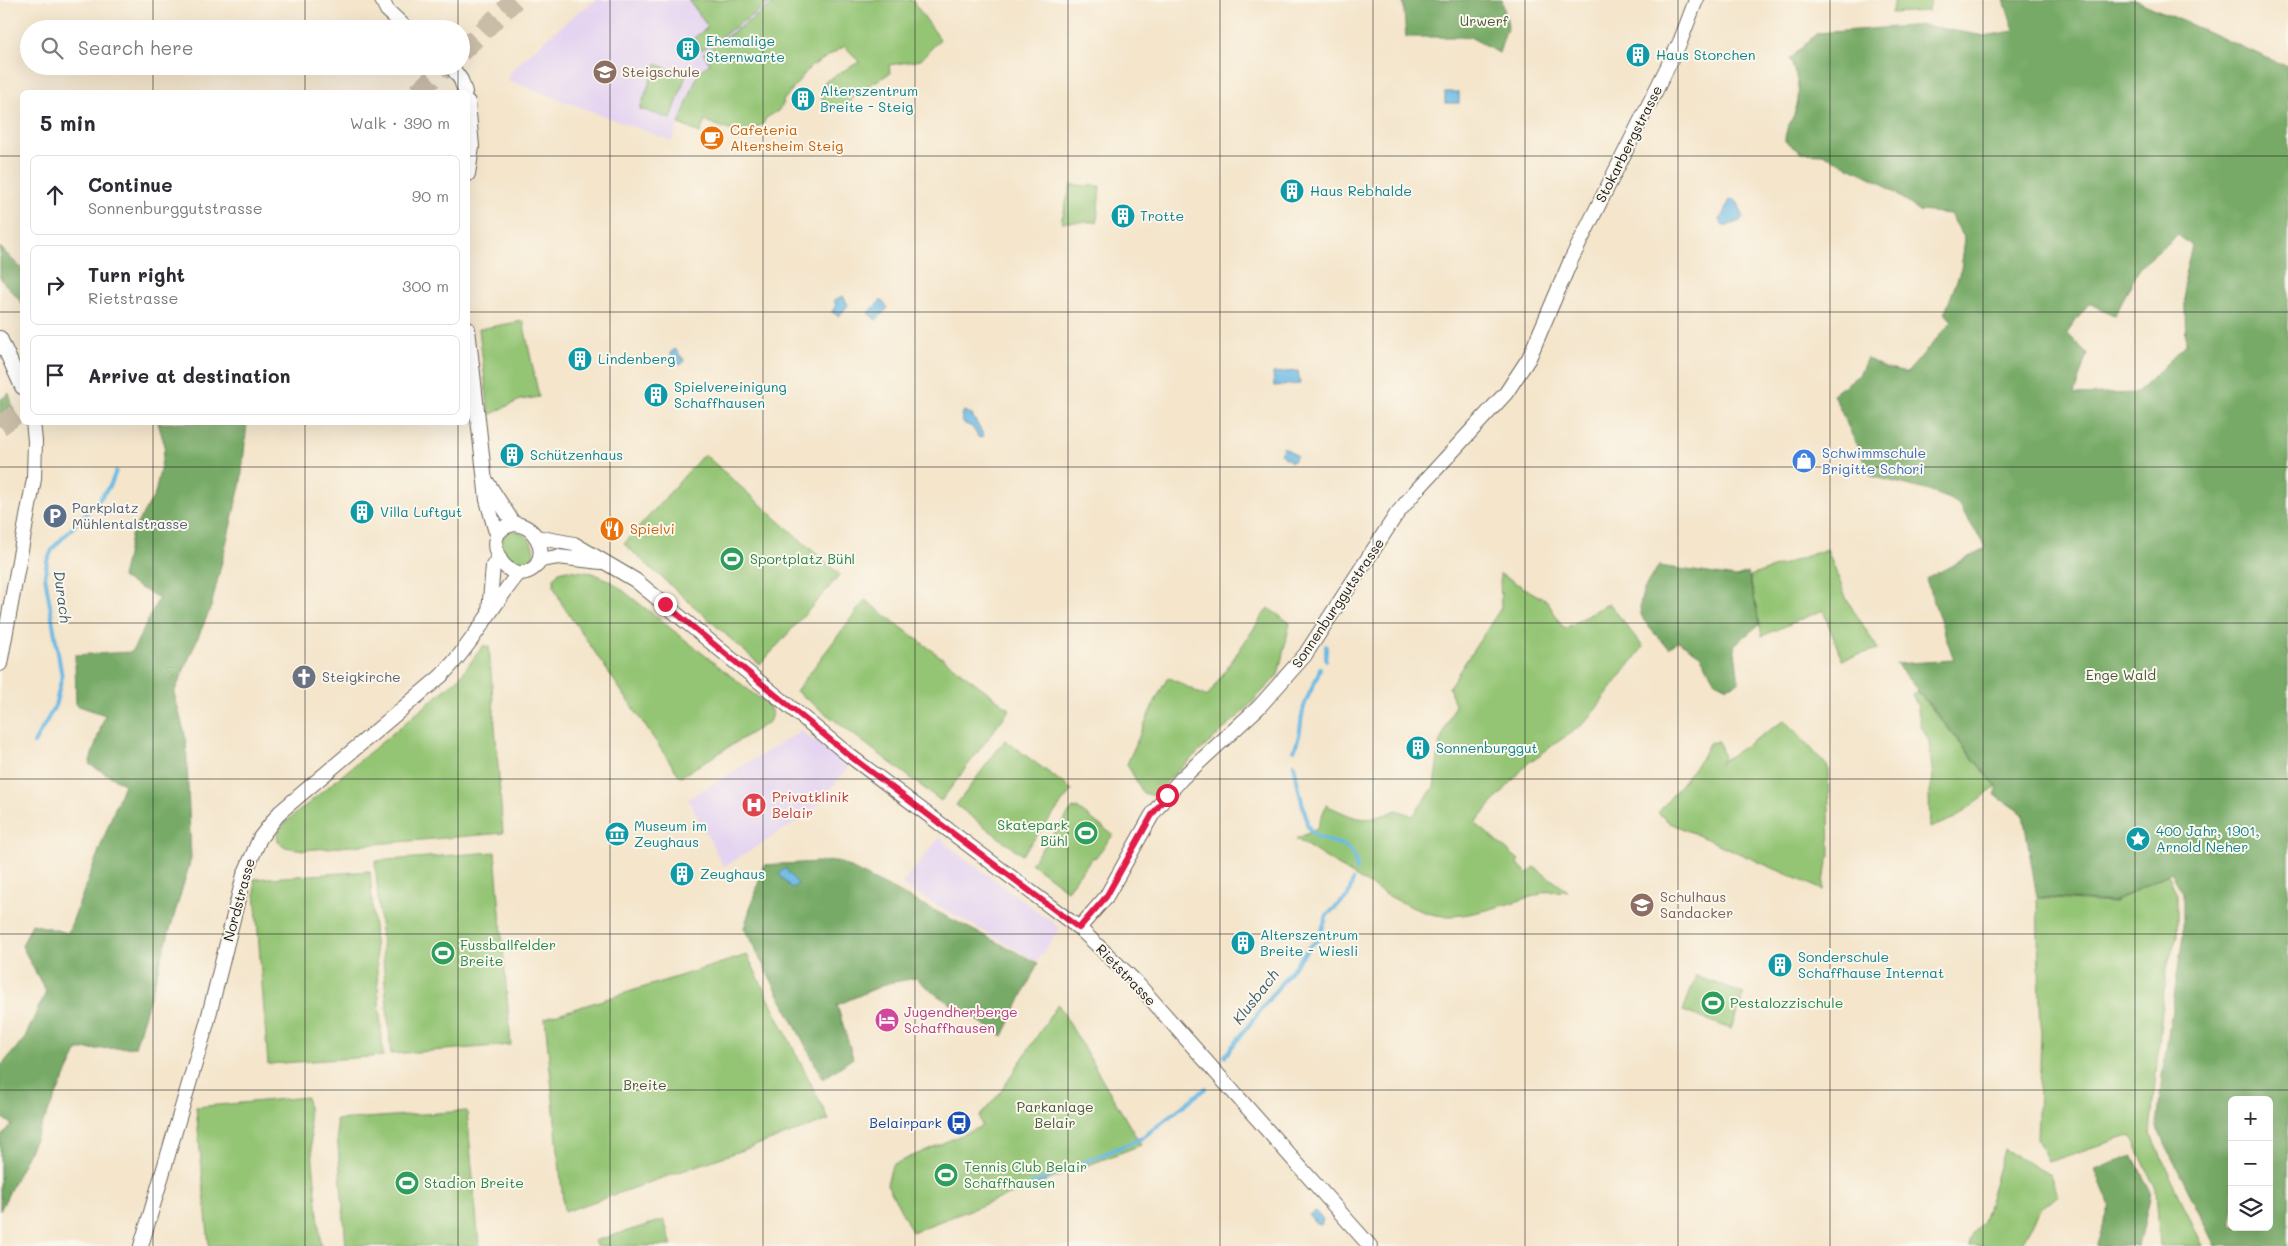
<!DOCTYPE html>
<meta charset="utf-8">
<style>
:root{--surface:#fff;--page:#f7f7f7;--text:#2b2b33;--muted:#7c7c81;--line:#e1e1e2}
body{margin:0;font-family:Mali,sans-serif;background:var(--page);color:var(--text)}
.controls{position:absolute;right:15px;bottom:15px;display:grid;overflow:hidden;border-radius:8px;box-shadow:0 5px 20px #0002}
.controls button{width:45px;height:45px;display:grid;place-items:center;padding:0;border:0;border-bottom:1px solid var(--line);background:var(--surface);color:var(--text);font:25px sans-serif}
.stop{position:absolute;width:15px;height:15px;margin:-11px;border:4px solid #e11d48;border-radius:50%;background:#fff}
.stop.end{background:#e11d48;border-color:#fff;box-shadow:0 1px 5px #0008}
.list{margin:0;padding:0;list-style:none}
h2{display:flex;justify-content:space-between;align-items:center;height:65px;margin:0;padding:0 20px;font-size:21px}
h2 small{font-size:16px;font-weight:400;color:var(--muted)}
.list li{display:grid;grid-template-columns:32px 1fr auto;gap:15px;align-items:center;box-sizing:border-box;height:80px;margin:0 10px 10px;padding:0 10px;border:1px solid var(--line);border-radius:8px}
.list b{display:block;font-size:19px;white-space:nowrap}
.list p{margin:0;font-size:16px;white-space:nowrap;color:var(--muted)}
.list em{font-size:16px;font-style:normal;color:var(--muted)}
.icon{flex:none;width:28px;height:28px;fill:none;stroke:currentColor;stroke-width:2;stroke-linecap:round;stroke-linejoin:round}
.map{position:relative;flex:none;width:2288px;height:1246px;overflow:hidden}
.search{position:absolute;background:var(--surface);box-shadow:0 5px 20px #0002;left:20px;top:20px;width:450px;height:55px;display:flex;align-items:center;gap:12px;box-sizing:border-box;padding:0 18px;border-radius:28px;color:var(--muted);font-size:19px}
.panel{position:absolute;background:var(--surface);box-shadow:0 5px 20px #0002;left:20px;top:90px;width:450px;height:335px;border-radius:8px}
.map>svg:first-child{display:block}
.built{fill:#e4d3f1}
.green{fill:#94c575;stroke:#587048}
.forest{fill:#7a6;stroke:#4a6341;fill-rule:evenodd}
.water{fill:#6ab9e4;stroke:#436a80}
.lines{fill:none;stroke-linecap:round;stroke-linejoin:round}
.stream{stroke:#6ab9e4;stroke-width:4}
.highway-tunnel{stroke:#c9bda8;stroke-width:20;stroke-dasharray:20 10;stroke-linecap:butt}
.minor-casing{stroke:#686259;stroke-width:16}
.minor{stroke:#fff;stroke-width:14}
.route{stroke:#e11d48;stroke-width:6}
.grid{fill:none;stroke:#1c1c1c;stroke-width:1;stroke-opacity:0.55}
.labels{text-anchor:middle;stroke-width:4;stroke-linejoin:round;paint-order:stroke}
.park-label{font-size:14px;fill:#46573b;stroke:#fbf7ec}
.culture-label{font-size:14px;fill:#0d838f;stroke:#fbf7ec;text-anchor:start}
.education-label{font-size:14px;fill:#785e54;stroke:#fbf7ec;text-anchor:start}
.food-label{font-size:14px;fill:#c56008;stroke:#fbf7ec;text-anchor:start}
.street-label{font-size:14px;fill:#1c1c1c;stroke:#fbf7ec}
.shop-label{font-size:14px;fill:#366cbe;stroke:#fbf7ec;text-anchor:start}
.service-label{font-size:14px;fill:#4e5e75;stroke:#fbf7ec;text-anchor:start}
.leisure-label{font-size:14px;fill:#27864d;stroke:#fbf7ec;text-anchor:start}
.worship-label{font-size:14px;fill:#5b616d;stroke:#fbf7ec;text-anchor:start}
.health-label{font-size:14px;fill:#be3a42;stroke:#fbf7ec;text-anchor:start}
.hotel-label{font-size:14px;fill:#b23c85;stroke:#fbf7ec;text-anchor:start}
.transit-label{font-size:14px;fill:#164399;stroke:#fbf7ec;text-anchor:end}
.water-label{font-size:15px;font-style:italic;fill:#3b5b6c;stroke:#fbf7ec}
</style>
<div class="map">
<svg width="2288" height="1246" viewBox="0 0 2288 1246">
<rect width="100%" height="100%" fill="#fbf7ec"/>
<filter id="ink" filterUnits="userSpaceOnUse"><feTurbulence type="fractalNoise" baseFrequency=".02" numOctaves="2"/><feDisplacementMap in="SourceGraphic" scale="10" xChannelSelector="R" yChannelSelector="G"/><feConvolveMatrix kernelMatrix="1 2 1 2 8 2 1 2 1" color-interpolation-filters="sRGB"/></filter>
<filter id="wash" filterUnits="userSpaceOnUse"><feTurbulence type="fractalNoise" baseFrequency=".0096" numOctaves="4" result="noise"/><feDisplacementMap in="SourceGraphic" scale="20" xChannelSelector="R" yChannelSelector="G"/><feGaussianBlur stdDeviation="1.12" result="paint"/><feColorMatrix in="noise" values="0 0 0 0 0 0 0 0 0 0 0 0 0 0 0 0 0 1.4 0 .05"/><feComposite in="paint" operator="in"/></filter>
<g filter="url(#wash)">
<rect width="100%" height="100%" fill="#f4e5cb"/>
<g class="built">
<polygon points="597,0 779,0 703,53 711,64 699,71 672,141 507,80 513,69 539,45 578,12"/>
<polygon points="801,731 849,767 812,812 724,867 688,799"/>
<polygon points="940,837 948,846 1060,928 1037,961 901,885"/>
</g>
<g class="green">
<polygon points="689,0 774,0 702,50 694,38 708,27"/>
<polygon points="779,0 912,0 940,39 921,60 889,65 890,73 858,92 844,111 824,102 821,96 829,91 824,82 859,62 845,46 810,67 783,101 784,103 778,111 766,118 763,124 742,137 740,134 705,121 700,133 679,124 699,71 710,64 703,53"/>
<polygon points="1895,0 1932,0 1928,11 1891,13"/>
<polygon points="656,64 686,75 671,119 640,109"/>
<polygon points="1071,185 1100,186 1097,222 1061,222"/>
<polygon points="523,321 539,397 520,400 489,415 479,329"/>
<polygon points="704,454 840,575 760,665 624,544"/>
<path d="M511,530C528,533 536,543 533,560L523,567C509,564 505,557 501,544L506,533Z"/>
<polygon points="1827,549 1847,600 1878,649 1842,660 1823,610 1762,636 1750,576"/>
<polygon points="567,570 593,573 612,582 769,706 772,714 769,722 680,777 562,604 554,587 554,578 559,572"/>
<path d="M1500,574L1547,601L1564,629L1609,603L1643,647L1586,722L1528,763L1475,823L1519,860L1517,864L1528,873L1534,867L1568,891L1539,892L1541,894C1512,902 1474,917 1444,916C1407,915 1330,859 1296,839L1317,829L1326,805C1359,820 1363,824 1397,810L1413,816L1434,787L1440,742L1455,705L1449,687L1501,608Z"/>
<polygon points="865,600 1010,709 941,801 796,691"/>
<polygon points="1268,608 1290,623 1278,675 1243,712 1169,779 1155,796 1143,793 1127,764 1153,705 1168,677 1207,697"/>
<polygon points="483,646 489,646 503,833 304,850 285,847 278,842 277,833 287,821 459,678"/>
<polygon points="1917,691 1996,787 1955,818 1930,828 1929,792 1933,779 1929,741 1921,726 1917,705 1912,694"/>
<polygon points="1785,720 1828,767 1830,856 1827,862 1823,890 1670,823 1658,813 1701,759 1709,743 1719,741 1724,758 1718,764"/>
<polygon points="1005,740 1072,790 1022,855 956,805"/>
<polygon points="1073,808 1076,809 1077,808 1113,835 1095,858 1093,857 1067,890 1031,863"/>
<polygon points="495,852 511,1045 391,1054 375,861"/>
<polygon points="370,871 383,1056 268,1064 254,879"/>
<polygon points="2168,874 2177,895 2177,935 2166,970 2150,1133 2203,1246 2160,1246 2156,1190 2131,1135 2048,1162 2037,1138 2041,1036 2037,898 2112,903"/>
<polygon points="747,955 829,1120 564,1212 545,1018"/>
<polygon points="1696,976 1744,994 1731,1029 1683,1011"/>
<polygon points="1058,1004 1141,1145 912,1232 887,1184 892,1165 982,1126 979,1117 1000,1093"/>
<polygon points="307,1097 321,1246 209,1246 196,1107"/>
<polygon points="467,1111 479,1246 346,1246 336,1120"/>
<polygon points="2004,1149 2050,1175 2059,1197 2043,1206 2019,1246 1969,1246 1973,1232 1983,1222"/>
<polygon points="664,1220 672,1246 596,1246 594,1241"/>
</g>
<g class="forest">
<polygon points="1403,0 1502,0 1508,25 1499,53 1470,37 1406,37"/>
<path d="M2004,0H2135L2288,67V1246H2216L2157,1128L2162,1076L2183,936V893L2171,872L2113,902L2037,897L2023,814L1995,795L1997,787L1896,664L1954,660L1926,579L1986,548L1957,502L1926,490L1871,476L1833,394L1859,375L1867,358L1884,368L1907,373L1952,321L1945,313L1961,269L1965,239L1950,214L1919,211L1880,182L1823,154L1801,153L1785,141C1785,129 1791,122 1795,112C1802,90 1797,79 1790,59L1817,33L1923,25L1984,36L2014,31ZM2178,235L2192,246L2184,278L2186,344L2137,393L2074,395L2087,353L2067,333L2089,303L2114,316L2141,266ZM2232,1100H2269V1227H2232Z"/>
<polygon points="0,247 22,269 22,303 0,278"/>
<polygon points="9,393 19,429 0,427 0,400"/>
<polygon points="158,423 247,423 241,482 211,607 174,693 186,739 191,859 135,1047 78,1050 0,1211 0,1137 12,1125 0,1116 0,1067 24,1039 46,992 22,946 32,924 68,933 124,784 89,764 105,715 76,705 75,655 132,652 159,598 122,578 132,532 155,494 165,446"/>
<path d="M1659,566L1736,577L1748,573L1760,624L1734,645L1739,682L1727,687L1715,681L1700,655L1678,641L1669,648C1661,640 1652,632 1645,622C1632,604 1648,580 1659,566Z"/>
<polygon points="837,861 1038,963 1003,1036 938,996 916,978 888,983 837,1005 853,1058 823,1079 744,928 764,865"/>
<polygon points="2133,1156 2151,1193 2139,1246 2096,1246 2110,1206 2095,1169"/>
</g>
<g class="water">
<rect x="1445" y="92" width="14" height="11"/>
<polygon points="1730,200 1734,200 1738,203 1743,216 1740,221 1727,226 1722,224 1720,220"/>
<polygon points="843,296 848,305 839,316 832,312 836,305 834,300"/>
<polygon points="881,300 888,308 876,320 868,313"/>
<polygon points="675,349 685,361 680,365 670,353"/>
<polygon points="1298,371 1300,384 1274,386 1273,373"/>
<polygon points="964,411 972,415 984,436 979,438 972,427 963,423 961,415"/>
<polygon points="1284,447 1297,456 1292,462 1280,454"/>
<polygon points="785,868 798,884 791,889 779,874"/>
<polygon points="1315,1211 1323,1219 1321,1225 1317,1224 1309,1215"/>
</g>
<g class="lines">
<g class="stream">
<polyline points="1326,646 1326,660"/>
<polyline points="34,743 55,706 62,677 45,576 47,561 53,548 99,500 111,484 116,471"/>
<path d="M1294,750C1303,732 1299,719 1305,704C1309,692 1317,681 1320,668"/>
<path d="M1294,764C1297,782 1301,800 1306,817C1307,821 1306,825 1309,828C1323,850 1354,833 1357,870"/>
<polyline points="1225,1056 1310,946 1319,939 1327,915 1348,896 1353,880"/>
<polyline points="1030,1185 1142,1138 1206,1088"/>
</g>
</g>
</g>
<g filter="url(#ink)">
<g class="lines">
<g class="highway-tunnel">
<polyline points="461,52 515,0"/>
<polyline points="418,92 446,66"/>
<polyline points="0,426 22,410"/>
</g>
<defs>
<g id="minor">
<polyline points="382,0 387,10 407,29"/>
<polyline points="451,66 461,80 465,92"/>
<polyline points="468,102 472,147 468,174"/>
<polyline points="468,329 487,500 495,529 498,532"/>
<polyline points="0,338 22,387"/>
<polyline points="485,479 514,524"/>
<path d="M514,524C534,525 547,547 537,565C508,595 473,531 514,524Z"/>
<polyline points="536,537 574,544 635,580 850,756 1079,928 1134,980 1370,1246"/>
<polyline points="540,560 558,557 601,562"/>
<polyline points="489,612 493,566 499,557"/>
<polyline points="0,664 34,479 35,441 33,422"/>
<polyline points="1079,928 1106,897 1152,815 1167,795 1182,778 1259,707 1305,655 1396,515 1415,492 1506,393 1529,358 1571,260 1680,42 1696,0"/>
<path d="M141,1246L207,1023L244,875L260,838L280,812L441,676C472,645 491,607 518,574"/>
</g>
</defs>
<use href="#minor" class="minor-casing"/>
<use href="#minor" class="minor"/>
</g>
</g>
<g class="lines" filter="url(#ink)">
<polyline class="route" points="665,604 850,756 1079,928 1106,897 1152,815 1167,795"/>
</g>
<path class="grid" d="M153,0V29M305,0V29M458,0V29M610,0V1246M763,0V1246M915,0V1246M1068,0V1246M1220,0V1246M1373,0V1246M1525,0V1246M1678,0V1246M1830,0V1246M1983,0V1246M2135,0V1246M153,66V92M305,66V92M458,66V92M0,156H22M468,156H2288M0,312H22M468,312H2288M153,422V1246M305,422V1246M458,422V1246M0,467H2288M0,623H2288M0,779H2288M0,934H2288M0,1090H2288"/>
<defs>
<symbol id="building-disc" viewBox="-11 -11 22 22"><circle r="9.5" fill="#0f9aa8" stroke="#fbf7ec"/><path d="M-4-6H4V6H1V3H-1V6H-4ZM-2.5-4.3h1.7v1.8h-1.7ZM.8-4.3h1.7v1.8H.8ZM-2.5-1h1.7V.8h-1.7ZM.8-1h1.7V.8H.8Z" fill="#fff"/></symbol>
<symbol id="school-disc" viewBox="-11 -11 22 22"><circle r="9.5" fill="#8d6e63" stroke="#fbf7ec"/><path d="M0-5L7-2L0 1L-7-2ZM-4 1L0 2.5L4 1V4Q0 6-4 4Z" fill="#fff"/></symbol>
<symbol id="cafe-disc" viewBox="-11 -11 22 22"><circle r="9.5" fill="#e8710a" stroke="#fbf7ec"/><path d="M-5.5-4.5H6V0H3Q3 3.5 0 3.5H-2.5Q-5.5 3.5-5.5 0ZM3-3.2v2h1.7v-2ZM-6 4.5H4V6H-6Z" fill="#fff"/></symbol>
<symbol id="shop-disc" viewBox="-11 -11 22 22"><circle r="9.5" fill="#3f7fe0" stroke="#fbf7ec"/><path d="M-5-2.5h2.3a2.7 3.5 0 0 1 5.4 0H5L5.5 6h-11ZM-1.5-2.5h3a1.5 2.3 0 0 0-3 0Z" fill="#fff"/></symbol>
<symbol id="parking-disc" viewBox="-11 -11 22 22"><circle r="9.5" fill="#5c6f8a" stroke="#fbf7ec"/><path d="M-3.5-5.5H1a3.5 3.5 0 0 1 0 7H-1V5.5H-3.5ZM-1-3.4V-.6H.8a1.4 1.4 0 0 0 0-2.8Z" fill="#fff"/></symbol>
<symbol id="restaurant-disc" viewBox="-11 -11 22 22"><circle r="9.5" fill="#e8710a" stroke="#fbf7ec"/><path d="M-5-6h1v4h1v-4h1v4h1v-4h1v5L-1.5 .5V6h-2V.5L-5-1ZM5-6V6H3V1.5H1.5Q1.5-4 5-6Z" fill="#fff"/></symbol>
<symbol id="stadium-disc" viewBox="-11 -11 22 22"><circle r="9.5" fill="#2e9e5b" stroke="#fbf7ec"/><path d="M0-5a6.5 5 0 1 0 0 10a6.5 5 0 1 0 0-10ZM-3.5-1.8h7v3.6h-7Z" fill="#fff"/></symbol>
<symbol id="church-disc" viewBox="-11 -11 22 22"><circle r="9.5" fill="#6b7280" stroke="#fbf7ec"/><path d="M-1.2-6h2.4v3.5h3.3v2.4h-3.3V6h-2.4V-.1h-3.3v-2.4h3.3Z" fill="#fff"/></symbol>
<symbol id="hospital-disc" viewBox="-11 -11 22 22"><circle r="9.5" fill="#e0444e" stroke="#fbf7ec"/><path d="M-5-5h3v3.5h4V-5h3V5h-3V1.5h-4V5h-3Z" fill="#fff"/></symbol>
<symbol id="museum-disc" viewBox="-11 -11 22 22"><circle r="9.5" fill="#0f9aa8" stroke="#fbf7ec"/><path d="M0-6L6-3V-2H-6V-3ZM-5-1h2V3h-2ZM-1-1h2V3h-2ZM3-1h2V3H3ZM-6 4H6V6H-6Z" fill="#fff"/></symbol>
<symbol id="sight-disc" viewBox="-11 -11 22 22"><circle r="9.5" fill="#0f9aa8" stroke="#fbf7ec"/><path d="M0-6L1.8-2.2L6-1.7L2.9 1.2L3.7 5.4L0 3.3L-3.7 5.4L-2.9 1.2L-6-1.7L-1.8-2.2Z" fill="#fff"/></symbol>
<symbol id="hotel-disc" viewBox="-11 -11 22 22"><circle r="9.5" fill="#d1479c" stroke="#fbf7ec"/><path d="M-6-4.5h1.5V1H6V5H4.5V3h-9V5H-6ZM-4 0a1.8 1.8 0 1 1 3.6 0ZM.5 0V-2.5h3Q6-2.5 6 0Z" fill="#fff"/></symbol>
<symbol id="bus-disc" viewBox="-11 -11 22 22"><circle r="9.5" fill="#1a4fb4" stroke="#fbf7ec"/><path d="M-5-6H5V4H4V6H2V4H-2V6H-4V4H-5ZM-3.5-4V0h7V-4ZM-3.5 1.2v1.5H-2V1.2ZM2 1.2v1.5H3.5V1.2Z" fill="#fff"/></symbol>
</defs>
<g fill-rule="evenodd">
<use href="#building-disc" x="674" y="35" width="28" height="28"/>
<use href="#building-disc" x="1624" y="41" width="28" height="28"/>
<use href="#school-disc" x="591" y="58" width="28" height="28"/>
<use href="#building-disc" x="789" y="85" width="28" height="28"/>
<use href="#cafe-disc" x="698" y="124" width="28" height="28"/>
<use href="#building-disc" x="1278" y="177" width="28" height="28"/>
<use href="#building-disc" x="1109" y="202" width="28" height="28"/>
<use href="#building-disc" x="566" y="345" width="28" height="28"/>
<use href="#building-disc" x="642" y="381" width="28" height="28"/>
<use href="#building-disc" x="498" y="441" width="28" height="28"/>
<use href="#shop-disc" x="1790" y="447" width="28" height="28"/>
<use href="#building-disc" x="348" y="498" width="28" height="28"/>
<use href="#parking-disc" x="41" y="502" width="28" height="28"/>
<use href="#restaurant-disc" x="598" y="515" width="28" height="28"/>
<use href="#stadium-disc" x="718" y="545" width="28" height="28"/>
<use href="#church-disc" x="290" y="663" width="28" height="28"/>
<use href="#building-disc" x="1404" y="734" width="28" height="28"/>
<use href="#hospital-disc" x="740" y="791" width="28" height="28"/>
<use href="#stadium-disc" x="1072" y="819" width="28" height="28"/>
<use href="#museum-disc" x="603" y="820" width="28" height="28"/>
<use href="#sight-disc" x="2124" y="825" width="28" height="28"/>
<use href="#building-disc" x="668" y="860" width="28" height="28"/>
<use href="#school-disc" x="1628" y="891" width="28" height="28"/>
<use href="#building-disc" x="1229" y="929" width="28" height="28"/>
<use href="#stadium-disc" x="429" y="939" width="28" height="28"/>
<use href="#building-disc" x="1766" y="951" width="28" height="28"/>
<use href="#stadium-disc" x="1699" y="989" width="28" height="28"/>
<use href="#hotel-disc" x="873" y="1006" width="28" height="28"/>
<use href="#bus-disc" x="945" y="1109" width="28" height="28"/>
<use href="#stadium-disc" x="932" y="1161" width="28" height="28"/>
<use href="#stadium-disc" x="393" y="1169" width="28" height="28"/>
</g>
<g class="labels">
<g class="park-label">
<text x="1484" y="26">Urwerf</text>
<text x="2121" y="680">Enge Wald</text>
<text x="645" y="1090">Breite</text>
<text x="1055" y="1112">Parkanlage<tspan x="1055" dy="16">Belair</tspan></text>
</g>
<g class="culture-label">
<text x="706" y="46">Ehemalige<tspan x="706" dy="16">Sternwarte</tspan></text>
<text x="1656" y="60">Haus Storchen</text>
<text x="820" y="96">Alterszentrum<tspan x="820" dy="16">Breite - Steig</tspan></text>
<text x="1310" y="196">Haus Rebhalde</text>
<text x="1140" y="221">Trotte</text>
<text x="598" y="364">Lindenberg</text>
<text x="674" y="392">Spielvereinigung<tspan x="674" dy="16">Schaffhausen</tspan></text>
<text x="530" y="460">Schützenhaus</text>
<text x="380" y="517">Villa Luftgut</text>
<text x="1436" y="753">Sonnenburggut</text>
<text x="634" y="831">Museum im<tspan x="634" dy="16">Zeughaus</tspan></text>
<text x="2156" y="836">400 Jahr, 1901,<tspan x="2156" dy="16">Arnold Neher</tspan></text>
<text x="700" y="879">Zeughaus</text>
<text x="1260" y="940">Alterszentrum<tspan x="1260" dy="16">Breite - Wiesli</tspan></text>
<text x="1798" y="962">Sonderschule<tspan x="1798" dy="16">Schaffhause Internat</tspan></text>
</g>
<g class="education-label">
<text x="622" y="77">Steigschule</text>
<text x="1660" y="902">Schulhaus<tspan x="1660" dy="16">Sandacker</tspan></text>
</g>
<g class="food-label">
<text x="730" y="135">Cafeteria<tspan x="730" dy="16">Altersheim Steig</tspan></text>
<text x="630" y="534">Spielvi</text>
</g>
<g class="street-label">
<text transform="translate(1629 144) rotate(-63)" y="5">Stokarbergstrasse</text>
<text transform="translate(1338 603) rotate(-56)" y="5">Sonnenburggutstrasse</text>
<text transform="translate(239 900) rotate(-75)" y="5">Nordstrasse</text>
<text transform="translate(1126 975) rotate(46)" y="5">Rietstrasse</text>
</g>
<g class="shop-label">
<text x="1822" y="458">Schwimmschule<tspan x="1822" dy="16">Brigitte Schori</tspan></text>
</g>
<g class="service-label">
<text x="72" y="513">Parkplatz<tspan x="72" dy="16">Mühlentalstrasse</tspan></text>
</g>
<g class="leisure-label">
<text x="750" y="564">Sportplatz Bühl</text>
<text x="1068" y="830" text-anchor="end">Skatepark<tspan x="1068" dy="16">Bühl</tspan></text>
<text x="460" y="950">Fussballfelder<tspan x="460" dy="16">Breite</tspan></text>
<text x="1730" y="1008">Pestalozzischule</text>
<text x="964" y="1172">Tennis Club Belair<tspan x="964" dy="16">Schaffhausen</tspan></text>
<text x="424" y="1188">Stadion Breite</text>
</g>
<g class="worship-label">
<text x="322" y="682">Steigkirche</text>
</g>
<g class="health-label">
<text x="772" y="802">Privatklinik<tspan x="772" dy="16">Belair</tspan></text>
</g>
<g class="hotel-label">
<text x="904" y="1017">Jugendherberge<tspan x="904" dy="16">Schaffhausen</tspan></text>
</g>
<g class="transit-label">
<text x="942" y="1128">Belairpark</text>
</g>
<g class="water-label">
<text transform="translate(62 597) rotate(83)" y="5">Durach</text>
<text transform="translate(1256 997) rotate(-52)" y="5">Klusbach</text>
</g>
</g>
</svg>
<div class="controls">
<button>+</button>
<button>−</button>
<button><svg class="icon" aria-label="layers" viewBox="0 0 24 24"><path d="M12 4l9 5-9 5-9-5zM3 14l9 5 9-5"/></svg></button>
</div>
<div class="stop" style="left:1167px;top:795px"></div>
<div class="stop end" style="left:665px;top:604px"></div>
<div class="search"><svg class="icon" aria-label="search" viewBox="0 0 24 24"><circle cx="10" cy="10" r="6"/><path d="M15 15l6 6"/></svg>Search here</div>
<section class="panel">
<h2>5 min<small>Walk · 390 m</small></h2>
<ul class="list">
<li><svg class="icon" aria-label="ahead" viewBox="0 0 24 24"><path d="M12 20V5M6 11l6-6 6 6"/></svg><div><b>Continue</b><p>Sonnenburggutstrasse</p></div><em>90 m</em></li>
<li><svg class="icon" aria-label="right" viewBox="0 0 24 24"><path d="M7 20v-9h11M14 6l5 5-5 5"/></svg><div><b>Turn right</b><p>Rietstrasse</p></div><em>300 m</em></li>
<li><svg class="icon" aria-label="arrive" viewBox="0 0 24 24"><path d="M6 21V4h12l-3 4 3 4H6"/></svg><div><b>Arrive at destination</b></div></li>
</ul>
</section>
</div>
